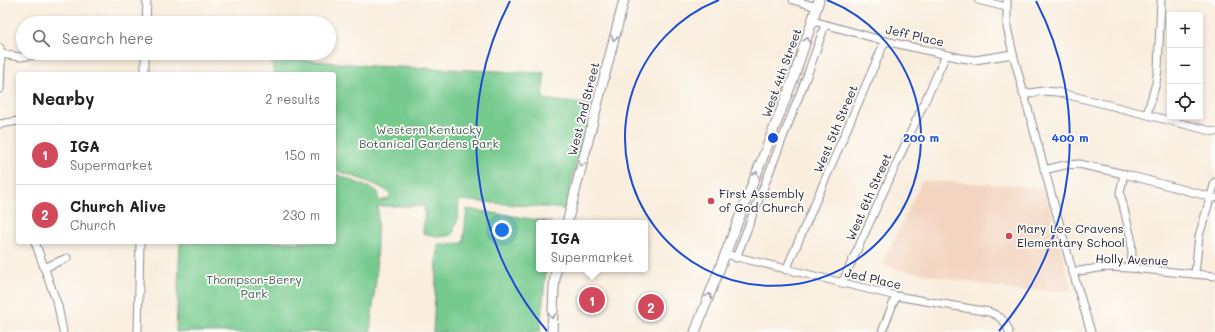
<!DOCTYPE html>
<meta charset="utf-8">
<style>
:root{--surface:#fff;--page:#f2f2f2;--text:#222;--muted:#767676;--line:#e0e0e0;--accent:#d1495b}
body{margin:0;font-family:Mali,sans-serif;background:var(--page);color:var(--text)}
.controls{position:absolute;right:12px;top:12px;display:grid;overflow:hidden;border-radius:4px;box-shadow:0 2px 6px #0003}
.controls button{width:36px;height:36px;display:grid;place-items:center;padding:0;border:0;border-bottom:1px solid var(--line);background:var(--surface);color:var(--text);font:20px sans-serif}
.you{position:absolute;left:502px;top:230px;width:14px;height:14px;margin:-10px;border:3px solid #fff;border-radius:50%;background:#1a73e8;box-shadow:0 0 0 6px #1a73e833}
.badge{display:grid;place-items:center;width:26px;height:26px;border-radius:50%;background:var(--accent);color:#fff;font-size:13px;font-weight:700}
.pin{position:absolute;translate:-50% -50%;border:2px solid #fff;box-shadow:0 1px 4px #0006}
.popup{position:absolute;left:536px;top:220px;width:112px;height:52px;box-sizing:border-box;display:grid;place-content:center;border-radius:4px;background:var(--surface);filter:drop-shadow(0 1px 3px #0005);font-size:13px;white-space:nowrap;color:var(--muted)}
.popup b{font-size:15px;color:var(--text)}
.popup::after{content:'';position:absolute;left:50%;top:100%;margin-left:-8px;border:8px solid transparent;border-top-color:var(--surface)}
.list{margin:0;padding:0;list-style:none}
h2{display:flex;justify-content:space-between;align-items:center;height:52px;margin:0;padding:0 16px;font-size:17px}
h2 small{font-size:13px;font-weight:400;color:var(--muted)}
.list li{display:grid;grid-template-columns:26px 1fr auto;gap:12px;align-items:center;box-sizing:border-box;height:60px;padding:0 16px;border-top:1px solid var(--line)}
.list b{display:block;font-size:15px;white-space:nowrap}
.list p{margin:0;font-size:13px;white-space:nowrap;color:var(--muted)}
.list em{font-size:13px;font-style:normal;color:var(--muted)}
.icon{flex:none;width:22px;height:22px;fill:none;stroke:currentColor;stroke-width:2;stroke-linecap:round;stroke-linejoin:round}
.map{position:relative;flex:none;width:1215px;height:332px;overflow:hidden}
.search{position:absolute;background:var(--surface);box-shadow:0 2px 6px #0003;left:16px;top:16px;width:320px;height:44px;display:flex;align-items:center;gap:10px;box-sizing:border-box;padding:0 14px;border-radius:22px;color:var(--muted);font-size:15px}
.panel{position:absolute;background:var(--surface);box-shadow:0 2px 6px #0003;left:16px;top:72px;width:320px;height:172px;border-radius:4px}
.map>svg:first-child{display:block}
.built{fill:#f3d4bf}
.green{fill:#76ca8e;stroke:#4c7664}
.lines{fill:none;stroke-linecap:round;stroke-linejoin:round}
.minor-casing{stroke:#8e888c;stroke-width:9}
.major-casing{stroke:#8e888c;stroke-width:11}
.minor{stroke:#fff;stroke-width:7}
.major{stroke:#fff;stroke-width:9}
.oneway{stroke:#9c9ca7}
.ring{fill:none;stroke:#1d4ed8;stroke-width:2}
.poi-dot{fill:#d1495b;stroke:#fdfcf7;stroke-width:1.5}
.labels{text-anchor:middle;stroke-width:3.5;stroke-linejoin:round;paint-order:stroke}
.street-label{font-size:12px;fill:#22223b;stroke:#fdfcf7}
.park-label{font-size:12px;fill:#3f5d58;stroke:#fdfcf7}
.poi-label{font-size:12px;fill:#22223b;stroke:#fdfcf7;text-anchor:start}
.centre{fill:#1d4ed8;stroke:#fdfcf7;stroke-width:2}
.ring-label{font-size:12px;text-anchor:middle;font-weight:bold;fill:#1d4ed8;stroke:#fdfcf7;stroke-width:3.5;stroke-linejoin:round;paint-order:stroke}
</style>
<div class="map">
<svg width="1215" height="332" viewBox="0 0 1215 332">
<rect width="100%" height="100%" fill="#fdfcf7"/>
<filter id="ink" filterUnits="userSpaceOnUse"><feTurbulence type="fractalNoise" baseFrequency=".025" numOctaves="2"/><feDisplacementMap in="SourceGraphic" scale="8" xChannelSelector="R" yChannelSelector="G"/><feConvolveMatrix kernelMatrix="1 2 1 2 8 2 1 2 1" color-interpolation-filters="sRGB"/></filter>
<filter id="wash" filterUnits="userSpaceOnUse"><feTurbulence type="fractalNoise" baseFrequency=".012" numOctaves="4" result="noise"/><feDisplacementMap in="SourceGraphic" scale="16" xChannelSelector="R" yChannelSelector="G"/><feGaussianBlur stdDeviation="0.9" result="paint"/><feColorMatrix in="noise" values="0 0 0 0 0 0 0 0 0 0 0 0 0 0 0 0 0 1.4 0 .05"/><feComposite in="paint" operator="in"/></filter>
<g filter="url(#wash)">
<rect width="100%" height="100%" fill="#f9eddd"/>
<polygon class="built" points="922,181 1044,186 1072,290 1019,291 897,269 882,264"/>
<g class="green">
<path d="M271,57L371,66L544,73L543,99L591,105L565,209L459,200L458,216L453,234C445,239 432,235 423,233L425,206H378L376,279L370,332H176L180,242H334V173L375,190L378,192V201L388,199L391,195C385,185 346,175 334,169V74H274Z"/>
<polygon points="467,209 551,222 551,223 539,223 539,269 546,269 540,332 433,332 438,244 463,243"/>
</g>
</g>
<g filter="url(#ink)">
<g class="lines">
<defs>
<g id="minor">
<polyline points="793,0 817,7"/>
<polyline points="978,0 1006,7"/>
<polyline points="1007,0 1007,27 1013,54 1069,259 1091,332"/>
<polyline points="813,21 885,41 961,58 975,60 1013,54"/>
<polyline points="146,23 147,0"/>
<polyline points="0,48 1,63 0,89"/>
<polyline points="1,54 20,57 52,53"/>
<polyline points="145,74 145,53"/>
<polyline points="1023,94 1043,91 1057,92 1215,132"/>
<polyline points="1147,114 1156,83 1158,69 1161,0"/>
<polyline points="0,124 18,121"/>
<polyline points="1044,170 1065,165 1079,164 1124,174 1215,198"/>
<polyline points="1124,174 1120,193 1131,238 1132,254 1131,268"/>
<polyline points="35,242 58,306 63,332"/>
<path d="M725,254L896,296L989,312C1000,316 1006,321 1009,332"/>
<polyline points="736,258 808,73 825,25"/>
<polyline points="44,268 67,258"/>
<polyline points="786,270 885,41"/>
<polyline points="1073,272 1105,267 1131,268 1215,276"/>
<polyline points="1195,274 1199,236 1215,182"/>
<polyline points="842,283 946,55"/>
<polyline points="138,332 140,242"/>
<polyline points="882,332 896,296"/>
</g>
<g id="major">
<polyline points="567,223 624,0"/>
<polyline points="552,332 554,288 556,269"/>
<polyline points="695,332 794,77 819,0"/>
</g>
</defs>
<use href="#minor" class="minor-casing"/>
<use href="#major" class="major-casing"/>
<use href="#minor" class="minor"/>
<use href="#major" class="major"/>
</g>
<defs><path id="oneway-chevron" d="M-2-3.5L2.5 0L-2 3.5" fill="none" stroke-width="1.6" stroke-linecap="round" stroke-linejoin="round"/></defs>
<g class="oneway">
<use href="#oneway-chevron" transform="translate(614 38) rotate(104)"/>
<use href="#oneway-chevron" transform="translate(807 40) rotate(-71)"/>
<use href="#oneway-chevron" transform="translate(582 164) rotate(104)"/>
<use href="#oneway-chevron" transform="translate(756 174) rotate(-69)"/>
<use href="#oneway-chevron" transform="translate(709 296) rotate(-69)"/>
<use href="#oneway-chevron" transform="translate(552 316) rotate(92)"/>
</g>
</g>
<g class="ring">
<path d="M827 0A148 148 0 1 1 719 0"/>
<path d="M547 331A297 297 0 0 1 510 1M1036 1A297 297 0 0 1 999 331"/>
</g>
<g class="poi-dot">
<circle cx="711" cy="201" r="4"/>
<circle cx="1009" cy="236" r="4"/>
</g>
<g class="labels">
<g class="street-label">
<text transform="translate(915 36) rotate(13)" y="4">Jeff Place</text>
<text transform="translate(782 73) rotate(-70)" y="4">West 4th Street</text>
<text transform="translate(584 109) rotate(-76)" y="4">West 2nd Street</text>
<text transform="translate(836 129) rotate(-67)" y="4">West 5th Street</text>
<text transform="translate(869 197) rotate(-66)" y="4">West 6th Street</text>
<text transform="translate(1132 260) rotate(2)" y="4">Holly Avenue</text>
<text transform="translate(873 279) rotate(13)" y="4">Jed Place</text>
</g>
<g class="park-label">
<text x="429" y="134">Western Kentucky<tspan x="429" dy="14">Botanical Gardens Park</tspan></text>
<text x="254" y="284">Thompson-Berry<tspan x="254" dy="14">Park</tspan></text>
</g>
<g class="poi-label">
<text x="719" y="198">First Assembly<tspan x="719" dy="14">of God Church</tspan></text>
<text x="1017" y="233">Mary Lee Cravens<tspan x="1017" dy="14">Elementary School</tspan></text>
</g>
</g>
<circle cx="773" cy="138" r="6" class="centre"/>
<g class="ring-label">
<text x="921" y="142">200 m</text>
<text x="1070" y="142">400 m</text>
</g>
</svg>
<div class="controls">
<button>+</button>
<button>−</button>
<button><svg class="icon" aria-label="locate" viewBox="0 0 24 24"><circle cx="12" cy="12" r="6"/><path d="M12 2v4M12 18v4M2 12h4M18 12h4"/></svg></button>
</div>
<div class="you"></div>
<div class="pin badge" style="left:592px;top:300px">1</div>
<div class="popup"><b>IGA</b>Supermarket</div>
<div class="pin badge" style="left:651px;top:307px">2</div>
<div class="search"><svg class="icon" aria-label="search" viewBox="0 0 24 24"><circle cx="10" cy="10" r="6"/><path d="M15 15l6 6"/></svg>Search here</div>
<section class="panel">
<h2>Nearby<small>2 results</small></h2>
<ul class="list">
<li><span class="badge">1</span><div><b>IGA</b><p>Supermarket</p></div><em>150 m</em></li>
<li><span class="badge">2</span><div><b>Church Alive</b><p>Church</p></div><em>230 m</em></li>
</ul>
</section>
</div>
